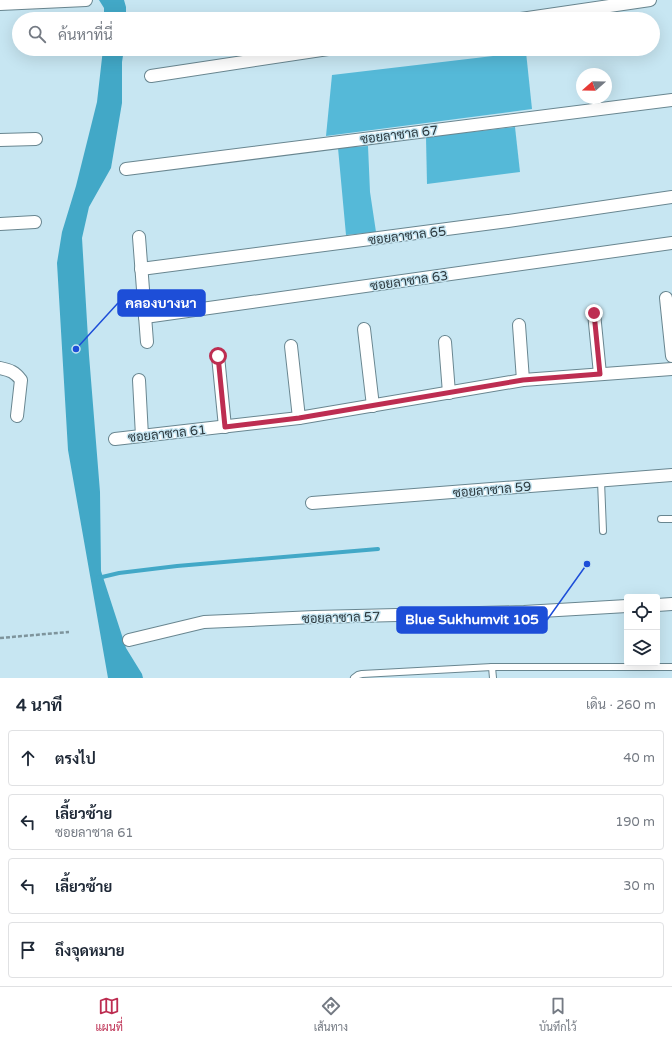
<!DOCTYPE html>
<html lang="th">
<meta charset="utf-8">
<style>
:root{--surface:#fff;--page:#f2f2f3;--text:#1f2937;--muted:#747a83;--line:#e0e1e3;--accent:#bd2d51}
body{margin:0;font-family:"Varela Round",Sarabun,sans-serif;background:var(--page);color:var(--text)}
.controls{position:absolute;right:12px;bottom:12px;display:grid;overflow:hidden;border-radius:4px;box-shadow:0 4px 16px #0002}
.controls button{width:36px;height:36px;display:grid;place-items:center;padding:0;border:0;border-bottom:1px solid var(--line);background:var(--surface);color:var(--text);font:20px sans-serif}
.compass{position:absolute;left:576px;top:68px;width:36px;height:36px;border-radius:50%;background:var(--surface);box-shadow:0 4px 16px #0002;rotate:250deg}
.stop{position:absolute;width:12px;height:12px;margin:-9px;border:3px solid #bd2d51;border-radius:50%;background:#fff}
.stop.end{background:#bd2d51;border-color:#fff;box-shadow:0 1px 4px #0008}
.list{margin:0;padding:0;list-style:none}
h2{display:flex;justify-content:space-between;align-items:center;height:52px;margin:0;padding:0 16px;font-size:17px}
h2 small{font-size:13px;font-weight:400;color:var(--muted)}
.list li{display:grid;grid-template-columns:26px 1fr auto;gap:12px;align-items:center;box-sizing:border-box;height:56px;margin:0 8px 8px;padding:0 8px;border:1px solid var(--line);border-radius:4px}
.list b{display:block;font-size:15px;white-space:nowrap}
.list p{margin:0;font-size:13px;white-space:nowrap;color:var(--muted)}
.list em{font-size:13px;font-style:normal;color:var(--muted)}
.icon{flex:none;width:22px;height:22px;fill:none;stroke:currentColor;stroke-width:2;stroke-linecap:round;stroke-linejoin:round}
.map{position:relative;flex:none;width:672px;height:678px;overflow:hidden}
.search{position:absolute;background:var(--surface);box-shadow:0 4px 16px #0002;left:12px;right:12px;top:12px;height:44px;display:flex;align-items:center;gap:10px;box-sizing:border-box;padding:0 14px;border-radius:22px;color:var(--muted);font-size:15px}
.sheet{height:308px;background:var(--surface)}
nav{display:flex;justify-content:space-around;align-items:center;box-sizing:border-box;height:56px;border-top:1px solid var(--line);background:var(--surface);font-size:11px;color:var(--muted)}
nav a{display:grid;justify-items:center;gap:2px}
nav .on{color:var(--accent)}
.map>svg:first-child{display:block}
.forest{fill:#55b9d8}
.water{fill:#42a8c7}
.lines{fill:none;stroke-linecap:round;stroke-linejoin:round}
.stream{stroke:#42a8c7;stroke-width:4}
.lane-casing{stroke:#698690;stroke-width:8}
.street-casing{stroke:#698690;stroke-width:14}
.path{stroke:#7e949c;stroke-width:2.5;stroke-dasharray:4 2;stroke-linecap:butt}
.lane{stroke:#fff;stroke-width:6}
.street{stroke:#fff;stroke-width:12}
.route{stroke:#bd2d51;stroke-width:5}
.labels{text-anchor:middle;stroke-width:3;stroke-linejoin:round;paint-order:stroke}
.street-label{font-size:13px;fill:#2c383d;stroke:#c7e6f2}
.leader{fill:none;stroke:#1d4ed8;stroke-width:1.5}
.callout-dot{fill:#1d4ed8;stroke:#c7e6f2;stroke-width:1.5}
.callout{fill:#1d4ed8;stroke:#1d4ed8;stroke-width:1.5}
.callout-label{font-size:14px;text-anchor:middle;font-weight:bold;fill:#fff}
</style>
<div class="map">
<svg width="672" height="678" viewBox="0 0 672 678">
<rect width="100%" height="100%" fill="#c7e6f2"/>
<g class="forest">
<polygon points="526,52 532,109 326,136 332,75"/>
<polygon points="515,127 520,172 427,184 426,137"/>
<polygon points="368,146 370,192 376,232 346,235 338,148"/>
</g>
<g class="water">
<polygon points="99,0 124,0 126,7 126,19 104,19 104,8"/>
<polygon points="103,49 124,49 122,62 122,103 111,168 89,207 82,238 89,355 100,492 101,571 126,648 142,674 143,678 108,678 68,450 57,263 62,232 76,186 97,102"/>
</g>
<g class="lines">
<polyline class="stream" points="98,578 119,573 177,566 378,549"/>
<defs>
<g id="lane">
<polyline points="601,481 603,531"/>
<polyline points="661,519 672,519"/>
<polyline points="492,667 493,678"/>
<polyline points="354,678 358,675 362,674 492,667 672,667"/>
</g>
<g id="street">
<polyline points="0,4 86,0"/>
<polyline points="521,19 650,0"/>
<polyline points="151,76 328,49"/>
<polyline points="0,140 36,139"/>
<polyline points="126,169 672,100"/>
<polyline points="0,224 35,222"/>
<polyline points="139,237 147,342"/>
<polyline points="141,269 508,221 672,197"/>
<polyline points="666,298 672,356"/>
<polyline points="594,313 600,374"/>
<polyline points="145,317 672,243"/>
<polyline points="519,325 523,380"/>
<polyline points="364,329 373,406"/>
<polyline points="445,342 449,393"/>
<polyline points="291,346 299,418"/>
<polyline points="218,356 225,427"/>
<path d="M0,368C10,370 15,372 21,380L17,416"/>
<polyline points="139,380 142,436"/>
<polyline points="115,439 299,418 523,380 672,369"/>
<polyline points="312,503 672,475"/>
<polyline points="657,605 672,604"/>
<polyline points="129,640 204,622 315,617 524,612 627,606"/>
</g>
</defs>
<use href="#lane" class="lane-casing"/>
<use href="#street" class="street-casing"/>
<polyline class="path" points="0,638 69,632"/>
<use href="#lane" class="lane"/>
<use href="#street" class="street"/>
</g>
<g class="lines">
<polyline class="route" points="218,356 225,427 299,418 523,380 600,374 594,313"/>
</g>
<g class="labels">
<g class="street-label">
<text transform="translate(399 134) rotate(-7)" y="5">ซอยลาซาล 67</text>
<text transform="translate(407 235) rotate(-7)" y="5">ซอยลาซาล 65</text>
<text transform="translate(409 280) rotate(-8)" y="5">ซอยลาซาล 63</text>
<text transform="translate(167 433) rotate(-6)" y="5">ซอยลาซาล 61</text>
<text transform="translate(492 489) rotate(-5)" y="5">ซอยลาซาล 59</text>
<text transform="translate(341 617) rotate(-2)" y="5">ซอยลาซาล 57</text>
</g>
</g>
<path class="leader" d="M76 349L118 303M587 564L547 620"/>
<g class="callout-dot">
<circle cx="76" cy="349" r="4"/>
<circle cx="587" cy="564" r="4"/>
</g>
<g class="callout">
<rect x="118" y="290" width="87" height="26" rx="4"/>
<rect x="397" y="607" width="150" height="26" rx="4"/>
</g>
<g class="callout-label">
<text x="161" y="308">คลองบางนา</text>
<text x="472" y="624">Blue Sukhumvit 105</text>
</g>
</svg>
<div class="controls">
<button><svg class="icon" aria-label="locate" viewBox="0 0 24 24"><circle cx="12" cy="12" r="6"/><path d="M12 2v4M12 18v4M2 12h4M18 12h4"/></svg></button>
<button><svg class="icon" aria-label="layers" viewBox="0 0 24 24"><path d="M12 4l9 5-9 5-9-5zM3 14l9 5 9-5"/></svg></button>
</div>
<svg class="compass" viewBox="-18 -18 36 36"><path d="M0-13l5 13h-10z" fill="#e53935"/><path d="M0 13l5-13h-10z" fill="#747a83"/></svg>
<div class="stop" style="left:218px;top:356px"></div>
<div class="stop end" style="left:594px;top:313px"></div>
<div class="search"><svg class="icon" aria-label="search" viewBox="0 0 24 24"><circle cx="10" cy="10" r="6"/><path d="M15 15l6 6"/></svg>ค้นหาที่นี่</div>
</div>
<section class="sheet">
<h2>4 นาที<small>เดิน · 260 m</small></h2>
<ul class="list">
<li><svg class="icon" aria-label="ahead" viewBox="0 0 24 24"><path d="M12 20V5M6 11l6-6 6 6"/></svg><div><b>ตรงไป</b></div><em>40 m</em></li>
<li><svg class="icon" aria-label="left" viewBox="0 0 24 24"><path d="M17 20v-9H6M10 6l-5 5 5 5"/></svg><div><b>เลี้ยวซ้าย</b><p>ซอยลาซาล 61</p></div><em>190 m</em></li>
<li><svg class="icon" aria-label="left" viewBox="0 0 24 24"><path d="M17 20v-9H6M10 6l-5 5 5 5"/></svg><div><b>เลี้ยวซ้าย</b></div><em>30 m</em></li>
<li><svg class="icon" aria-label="arrive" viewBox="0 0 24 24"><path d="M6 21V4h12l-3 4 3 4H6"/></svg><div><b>ถึงจุดหมาย</b></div></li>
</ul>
</section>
<nav>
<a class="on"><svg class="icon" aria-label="map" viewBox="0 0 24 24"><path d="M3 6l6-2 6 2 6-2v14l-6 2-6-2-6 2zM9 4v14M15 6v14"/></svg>แผนที่</a>
<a><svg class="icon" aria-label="directions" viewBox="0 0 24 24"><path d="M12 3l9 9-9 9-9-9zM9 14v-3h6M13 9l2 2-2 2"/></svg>เส้นทาง</a>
<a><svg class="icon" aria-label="saved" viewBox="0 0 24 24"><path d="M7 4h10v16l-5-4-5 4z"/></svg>บันทึกไว้</a>
</nav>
